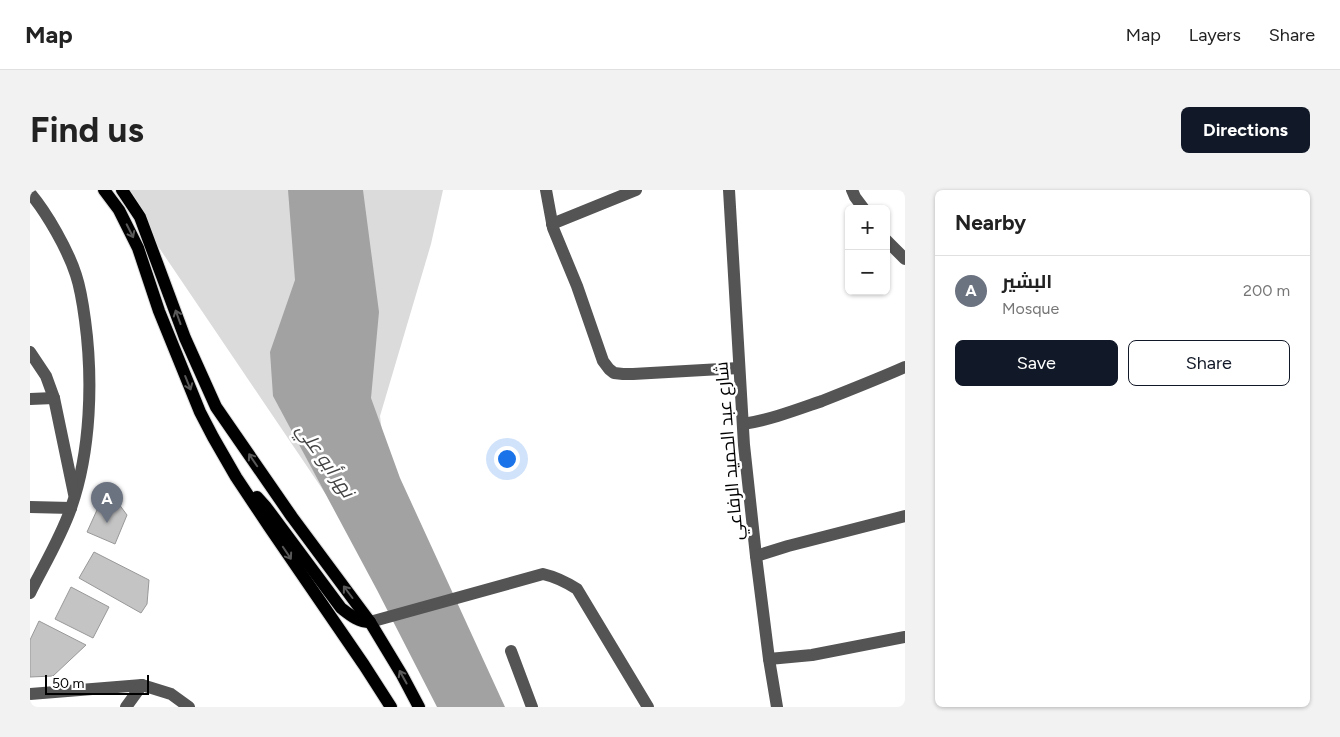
<!DOCTYPE html>
<meta charset="utf-8">
<style>
:root{--surface:#fff;--page:#f2f2f2;--text:#222;--muted:#767676;--line:#e0e0e0;--accent:#111827}
body{margin:0;font-family:Figtree,Cairo,sans-serif;background:var(--page);color:var(--text)}
.controls{position:absolute;right:15px;top:15px;display:grid;overflow:hidden;border-radius:8px;box-shadow:0 1px 4px #0004}
.controls button{width:45px;height:45px;display:grid;place-items:center;padding:0;border:0;border-bottom:1px solid var(--line);background:var(--surface);color:var(--text);font:25px sans-serif}
.scale{position:absolute;left:15px;bottom:12px;width:104px;box-sizing:border-box;padding-left:5px;border:2px solid #000;border-top:0;font-size:14px;line-height:18px;white-space:nowrap;color:#000;-webkit-text-stroke:4px #fff;paint-order:stroke}
.you{position:absolute;left:476px;top:268px;width:18px;height:18px;margin:-12px;border:4px solid #fff;border-radius:50%;background:#1a73e8;box-shadow:0 0 0 8px #1a73e833}
.badge{display:grid;place-items:center;width:32px;height:32px;border-radius:50%;background:var(--accent);color:#fff;font-size:16px;font-weight:700}
.pin{position:absolute;translate:-50% -41px;filter:drop-shadow(0 1px 2px #0008)}
.pin::after{content:'';position:absolute;top:26px;width:18px;height:15px;background:inherit;clip-path:polygon(0 0,100% 0,50% 100%)}
.list{margin:0;padding:0;list-style:none}
h2{display:flex;justify-content:space-between;align-items:center;height:65px;margin:0;padding:0 20px;font-size:21px}
h2 small{font-size:16px;font-weight:400;color:var(--muted)}
.list li{display:grid;grid-template-columns:32px 1fr auto;gap:15px;align-items:center;box-sizing:border-box;height:70px;padding:0 20px;border-top:1px solid var(--line)}
.list b{display:block;font-size:19px;white-space:nowrap}
.list p{margin:0;font-size:16px;white-space:nowrap;color:var(--muted)}
.list em{font-size:16px;font-style:normal;color:var(--muted)}
.actions{display:flex;gap:10px;padding:15px 20px}
.actions a{flex:1;padding:11px 0;border:1px solid var(--accent);border-radius:8px;text-align:center;font-size:18px;color:var(--accent)}
.actions .main{background:var(--accent);color:#fff}
.map{position:relative;flex:none;width:875px;height:517px;overflow:hidden;border-radius:8px}
header{display:flex;align-items:center;gap:30px;box-sizing:border-box;height:70px;padding:0 25px;background:var(--surface);border-bottom:1px solid var(--line)}
header strong{font-size:24px}
nav{display:flex;gap:28px;margin-inline-start:auto;font-size:18px}
.intro{display:flex;align-items:center;justify-content:space-between;box-sizing:border-box;height:120px;padding:0 30px}
h1{margin:0;font-size:35px}
.button{padding:12px 22px;border-radius:8px;background:var(--accent);color:#fff;font-size:18px;font-weight:700}
main{display:flex;gap:30px;padding:0 30px}
aside{flex:1;background:var(--surface);border-radius:8px;box-shadow:0 1px 4px #0004}
.map>svg:first-child{display:block}
.green{fill:#dbdbdb}
.water{fill:#a2a2a2}
.building{fill:#c4c4c4;stroke:#989898}
.lines{fill:none;stroke-linecap:round;stroke-linejoin:round}
.major-casing{stroke:#dbdbdb;stroke-width:14}
.minor{stroke:#545454;stroke-width:12}
.major{stroke:#000;stroke-width:12}
.oneway{stroke:#595959}
.labels{text-anchor:middle;stroke-width:5;stroke-linejoin:round;paint-order:stroke}
.street-label{font-size:18px;fill:#000;stroke:#fff}
.water-label{font-size:19px;font-style:italic;fill:#434343;stroke:#fff}
</style>
<header>
<strong>Map</strong>
<nav><a>Map</a><a>Layers</a><a>Share</a></nav>
</header>
<div class="intro"><h1>Find us</h1><a class="button">Directions</a></div>
<main>
<div class="map">
<svg width="875" height="517" viewBox="0 0 875 517">
<rect width="100%" height="100%" fill="#fff"/>
<polygon class="green" points="90,0 413,0 401,54 350,226 367,363 318,337"/>
<polygon class="water" points="258,0 333,0 349,122 341,208 370,288 475,517 407,517 347,400 243,206 240,162 265,90"/>
<g class="building">
<polygon points="77,298 97,325 85,354 57,342"/>
<polygon points="64,362 119,390 117,414 111,423 49,388"/>
<polygon points="41,397 79,417 63,448 25,429"/>
<polygon points="9,431 56,455 23,486 0,487 0,450"/>
</g>
<g class="lines">
<defs>
<g id="major">
<polyline points="74,0 89,20 108,58 129,121 170,222 183,247 206,287 240,338 334,475 361,517"/>
<polyline points="92,0 110,27 155,148 186,217 262,327 340,432 372,485 389,517"/>
<path d="M227,307L236,317L311,418C320,425 328,432 340,432"/>
</g>
</defs>
<use href="#major" class="major-casing"/>
<g class="minor">
<polyline points="516,0 523,38 547,96 573,171 579,179 584,183 593,184 603,184 709,178"/>
<polyline points="699,0 714,255 726,366 739,469 747,517"/>
<polyline points="822,0 825,7 834,19"/>
<path d="M0,3C17,23 38,60 46,85C51,100 53,115 55,130C63,189 61,261 41,318C31,347 14,375 0,403"/>
<polyline points="522,34 606,0"/>
<polyline points="856,50 875,69"/>
<polyline points="0,162 16,186 24,208 44,304"/>
<polyline points="0,209 24,208"/>
<path d="M713,234C740,230 766,220 792,211C820,200 848,189 875,177"/>
<polyline points="0,317 41,318"/>
<polyline points="726,366 758,356 875,326"/>
<path d="M340,432L513,384C526,387 536,392 547,399L618,517"/>
<polyline points="481,461 502,517"/>
<polyline points="739,469 782,465 875,447"/>
<polyline points="0,504 112,495 141,504 159,517"/>
<polyline points="96,517 112,495"/>
</g>
<use href="#major" class="major"/>
</g>
<defs><path id="oneway-shaft" d="M-6 0H5M1.5-3L5.5 0L1.5 3" fill="none" stroke-width="1.6" stroke-linecap="round" stroke-linejoin="round" transform="scale(1.25)"/></defs>
<g class="oneway">
<use href="#oneway-shaft" transform="translate(100 41) rotate(63)"/>
<use href="#oneway-shaft" transform="translate(148 127) rotate(-110)"/>
<use href="#oneway-shaft" transform="translate(158 193) rotate(68)"/>
<use href="#oneway-shaft" transform="translate(223 270) rotate(-124)"/>
<use href="#oneway-shaft" transform="translate(257 363) rotate(56)"/>
<use href="#oneway-shaft" transform="translate(318 402) rotate(-127)"/>
<use href="#oneway-shaft" transform="translate(373 487) rotate(-119)"/>
</g>
<g class="labels">
<g class="street-label">
<text transform="translate(699 261) rotate(-95)" y="6">شارع عبد الحميد الرفاعي</text>
</g>
<g class="water-label">
<text transform="translate(296 270) rotate(55)" y="7">نهر أبو علي</text>
</g>
</g>
</svg>
<div class="controls">
<button>+</button>
<button>−</button>
</div>
<div class="scale">50 m</div>
<div class="you"></div>
<div class="pin badge" style="left:77px;top:333px;background:#6b7280">A</div>
</div>
<aside>
<h2>Nearby<small></small></h2>
<ul class="list">
<li><span class="badge" style="background:#6b7280">A</span><div><b>البشير</b><p>Mosque</p></div><em>200 m</em></li>
</ul>
<div class="actions"><a class="main">Save</a><a>Share</a></div>
</aside>
</main>
